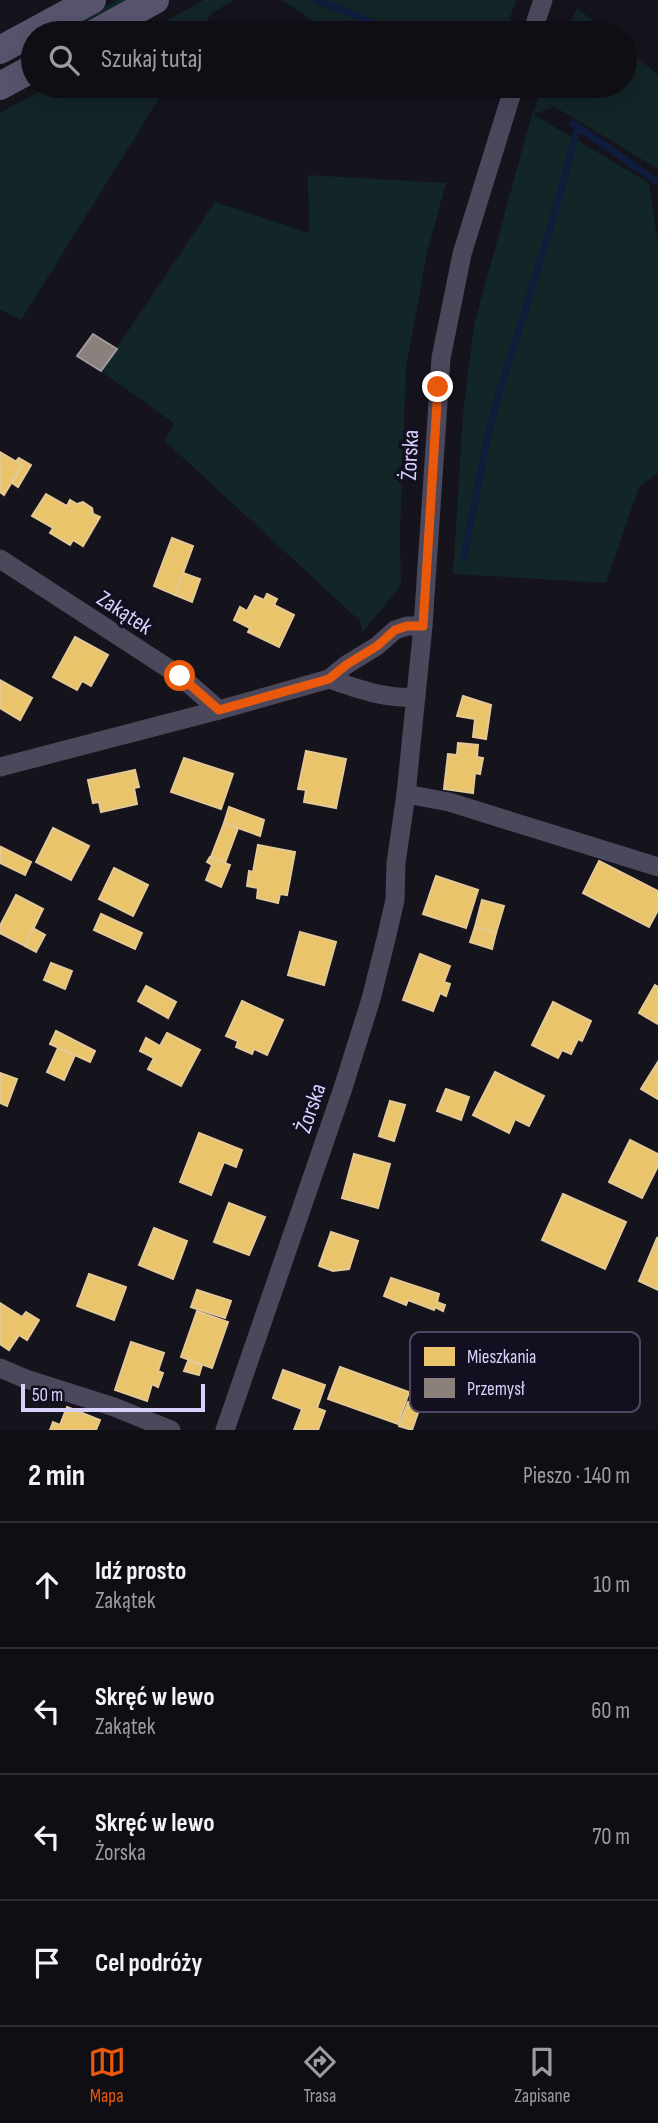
<!DOCTYPE html>
<html lang="pl">
<meta charset="utf-8">
<style>
:root{--surface:#100e15;--page:#19171e;--text:#f1f3f6;--muted:#9c9ca0;--line:#302e34;--accent:#ea580c}
body{margin:0;font-family:"Sofia Sans Condensed",sans-serif;background:var(--page);color:var(--text)}
.scale{position:absolute;left:21px;bottom:18px;width:184px;box-sizing:border-box;padding-left:7px;border:4px solid #d9d1fb;border-top:0;font-size:19px;line-height:24px;white-space:nowrap;color:#d9d1fb;-webkit-text-stroke:5px #130f20;paint-order:stroke}
.stop{position:absolute;width:21px;height:21px;margin:-16px;border:5px solid #ea580c;border-radius:50%;background:#fff}
.stop.end{background:#ea580c;border-color:#fff;box-shadow:0 2px 7px #0008}
.list{margin:0;padding:0;list-style:none}
h2{display:flex;justify-content:space-between;align-items:center;height:91px;margin:0;padding:0 28px;font-size:30px}
h2 small{font-size:23px;font-weight:400;color:var(--muted)}
.list li{display:grid;grid-template-columns:46px 1fr auto;gap:21px;align-items:center;box-sizing:border-box;height:126px;padding:0 28px;border-top:2px solid var(--line)}
.list b{display:block;font-size:26px;white-space:nowrap}
.list p{margin:0;font-size:23px;white-space:nowrap;color:var(--muted)}
.list em{font-size:23px;font-style:normal;color:var(--muted)}
.icon{flex:none;width:38px;height:38px;fill:none;stroke:currentColor;stroke-width:2;stroke-linecap:round;stroke-linejoin:round}
.map{position:relative;flex:none;width:658px;height:1430px;overflow:hidden}
.search{position:absolute;background:var(--surface);box-shadow:0 7px 28px #0002;left:21px;right:21px;top:21px;height:77px;display:flex;align-items:center;gap:18px;box-sizing:border-box;padding:0 24px;border-radius:38px;color:var(--muted);font-size:26px}
.sheet{height:595px;background:var(--surface)}
nav{display:flex;justify-content:space-around;align-items:center;box-sizing:border-box;height:98px;border-top:2px solid var(--line);background:var(--surface);font-size:19px;color:var(--muted)}
nav a{display:grid;justify-items:center;gap:4px}
nav .on{color:var(--accent)}
.map>svg:first-child{display:block}
.green{fill:#122527}
.homes{fill:#e9c46a;stroke:#e4c896;stroke-width:2}
.industry{fill:#8a817c;stroke:#a299a2;stroke-width:2}
.lines{fill:none;stroke-linecap:round;stroke-linejoin:round}
.stream{stroke:#101c3c;stroke-width:7}
.minor{stroke:#4b485c;stroke-width:19}
.secondary{stroke:#58546e;stroke-width:28}
.route{stroke:#ea580c;stroke-width:9}
.labels{text-anchor:middle;stroke-width:7;stroke-linejoin:round;paint-order:stroke}
.street-label{font-size:23px;fill:#d9d1fb;stroke:#130f20}
.key{fill:#130f20;stroke:#4e4962;stroke-width:2}
.key-label{font-size:19px;fill:#d9d1fb}
</style>
<div class="map">
<svg width="658" height="1430" viewBox="0 0 658 1430">
<rect width="100%" height="100%" fill="#15131c"/>
<g class="green">
<polygon points="118,0 128,0 68,33 58,33"/>
<polygon points="204,0 234,0 211,14 199,33 144,33"/>
<polygon points="281,0 516,0 505,33 332,33"/>
<polygon points="577,8 608,33 566,33"/>
<polygon points="625,47 658,75 658,169 555,107 533,114 649,183 658,244 658,473 639,487 606,583 453,574 463,414 474,325 532,114 544,86 625,86"/>
<polygon points="49,86 167,86 21,320 0,309 0,113"/>
<polygon points="308,175 446,183 427,253 406,368 400,532 401,585 362,633 360,621 165,441 174,423 101,371 215,202 309,233"/>
</g>
<g class="homes">
<polygon points="0,452 22,465 4,495 0,492"/>
<polygon points="19,458 31,465 18,487 12,483 22,465 16,461"/>
<polygon points="46,494 67,506 70,500 77,504 83,502 92,508 93,514 100,517 83,546 73,540 70,545 50,533 53,528 32,516"/>
<polygon points="172,538 193,546 175,595 154,586"/>
<polygon points="183,573 200,579 192,602 175,595"/>
<polygon points="267,594 277,599 274,605 294,615 279,647 248,632 250,628 234,620 240,607 247,611 255,596 264,600"/>
<polygon points="75,637 108,655 91,686 82,681 77,690 53,677"/>
<polygon points="0,680 32,698 20,720 0,708"/>
<polygon points="463,696 491,705 486,739 473,737 475,719 457,716"/>
<polygon points="458,743 478,745 477,757 483,758 480,774 475,773 473,793 444,789 448,754 457,755"/>
<polygon points="306,751 346,759 336,808 304,802 306,790 298,789"/>
<polygon points="184,758 233,774 221,809 171,792"/>
<polygon points="135,770 139,787 134,788 137,804 101,812 99,802 93,803 88,780"/>
<polygon points="229,807 264,820 260,836 224,823"/>
<polygon points="224,823 238,828 225,863 211,857"/>
<polygon points="53,828 89,846 71,880 36,862"/>
<polygon points="258,845 295,852 287,895 280,894 278,903 257,898 258,888 247,886 249,871 253,872"/>
<polygon points="1,847 31,862 25,875 0,863"/>
<polygon points="210,857 230,865 221,887 206,880 212,865 207,862"/>
<polygon points="599,861 658,891 658,910 649,927 583,893"/>
<polygon points="114,868 148,885 133,916 99,899"/>
<polygon points="436,876 478,890 466,928 423,914"/>
<polygon points="16,895 43,909 25,946 0,933 0,926"/>
<polygon points="482,900 504,906 496,933 475,927"/>
<polygon points="101,914 142,933 135,949 94,930"/>
<polygon points="475,927 496,933 492,949 470,942"/>
<polygon points="33,928 45,935 36,952 25,946"/>
<polygon points="300,932 336,942 324,985 288,975"/>
<polygon points="420,954 450,966 444,982 450,984 446,996 440,993 433,1011 403,1000"/>
<polygon points="51,963 72,971 65,989 44,980"/>
<polygon points="655,985 658,987 658,1024 639,1013"/>
<polygon points="146,986 176,1002 168,1018 138,1001"/>
<polygon points="242,1001 283,1020 267,1055 254,1049 252,1054 236,1047 238,1041 226,1036"/>
<polygon points="553,1002 591,1021 582,1041 578,1039 571,1054 562,1050 558,1058 532,1045"/>
<polygon points="56,1031 95,1051 90,1062 50,1044"/>
<polygon points="167,1033 200,1050 181,1086 148,1069 154,1058 140,1051 146,1038 160,1046"/>
<polygon points="58,1048 75,1055 64,1080 47,1072"/>
<polygon points="658,1062 658,1099 641,1089"/>
<polygon points="495,1072 544,1096 529,1126 515,1119 509,1133 473,1115"/>
<polygon points="0,1073 17,1079 7,1106 0,1103"/>
<polygon points="446,1089 469,1097 461,1120 437,1111"/>
<polygon points="390,1101 405,1105 394,1141 379,1136"/>
<polygon points="199,1133 242,1150 236,1167 224,1162 211,1195 180,1182"/>
<polygon points="630,1140 658,1154 658,1166 642,1198 609,1182"/>
<polygon points="354,1154 390,1164 378,1208 342,1198"/>
<polygon points="563,1194 626,1222 605,1269 542,1240"/>
<polygon points="229,1203 265,1217 249,1255 214,1242"/>
<polygon points="154,1228 187,1241 173,1279 139,1265"/>
<polygon points="331,1232 358,1241 349,1269 333,1271 319,1266"/>
<polygon points="657,1238 658,1239 658,1290 639,1281"/>
<polygon points="89,1274 126,1287 114,1320 77,1306"/>
<polygon points="391,1278 439,1294 437,1302 445,1305 443,1311 435,1307 434,1310 408,1300 406,1305 384,1296"/>
<polygon points="197,1290 231,1301 225,1318 191,1307"/>
<polygon points="0,1303 22,1317 26,1312 39,1320 27,1340 19,1335 9,1350 0,1344"/>
<polygon points="197,1311 228,1322 212,1368 181,1357"/>
<polygon points="131,1342 164,1353 158,1371 163,1373 158,1387 152,1384 147,1401 115,1390"/>
<polygon points="188,1361 202,1365 199,1375 184,1371"/>
<polygon points="340,1367 409,1392 398,1424 328,1399"/>
<polygon points="283,1370 325,1385 317,1408 325,1411 318,1430 294,1430 302,1409 273,1398"/>
<polygon points="408,1402 420,1407 412,1430 399,1426"/>
<polygon points="67,1407 100,1420 96,1430 50,1430 53,1422 60,1425"/>
</g>
<polygon class="industry" points="93,334 117,349 101,371 77,356"/>
<g class="lines">
<g class="stream">
<polyline points="317,0 398,33"/>
<polyline points="572,123 658,182"/>
<polyline points="464,556 491,420 551,226 578,127"/>
</g>
<g class="minor">
<polyline points="532,33 543,0"/>
<polyline points="0,559 180,676 219,710"/>
<path d="M329,679C359,689 385,699 416,697"/>
<polyline points="0,767 219,710 329,679 346,665 377,646 395,630 407,626 423,626"/>
<polyline points="406,794 449,802 658,867"/>
<polyline points="0,1368 26,1379 114,1407 171,1430"/>
<polyline points="225,1430 343,1088 371,999 386,939 395,900 396,863 406,794 423,626 441,358 462,254 514,86"/>
</g>
<g class="secondary">
<polyline points="95,33 155,0"/>
<polyline points="0,50 92,0"/>
<polyline points="0,86 33,68"/>
</g>
</g>
<g class="lines">
<polyline class="route" points="180,676 219,710 329,679 346,665 377,646 395,630 407,626 423,626 438,387"/>
</g>
<g class="labels">
<g class="street-label">
<text transform="translate(409 455) rotate(-87)" y="8">Żorska</text>
<text transform="translate(125 612) rotate(33)" y="8">Zakątek</text>
<text transform="translate(310 1108) rotate(-71)" y="8">Żorska</text>
</g>
</g>
<rect x="410" y="1332" width="230" height="80" rx="10" class="key"/>
<rect x="424" y="1347" width="31" height="19" fill="#e9c46a"/>
<rect x="424" y="1378" width="31" height="20" fill="#8a817c"/>
<g class="key-label">
<text x="467" y="1363">Mieszkania</text>
<text x="467" y="1395">Przemysł</text>
</g>
</svg>
<div class="scale">50 m</div>
<div class="stop" style="left:180px;top:676px"></div>
<div class="stop end" style="left:438px;top:387px"></div>
<div class="search"><svg class="icon" aria-label="search" viewBox="0 0 24 24"><circle cx="10" cy="10" r="6"/><path d="M15 15l6 6"/></svg>Szukaj tutaj</div>
</div>
<section class="sheet">
<h2>2 min<small>Pieszo · 140 m</small></h2>
<ul class="list">
<li><svg class="icon" aria-label="ahead" viewBox="0 0 24 24"><path d="M12 20V5M6 11l6-6 6 6"/></svg><div><b>Idź prosto</b><p>Zakątek</p></div><em>10 m</em></li>
<li><svg class="icon" aria-label="left" viewBox="0 0 24 24"><path d="M17 20v-9H6M10 6l-5 5 5 5"/></svg><div><b>Skręć w lewo</b><p>Zakątek</p></div><em>60 m</em></li>
<li><svg class="icon" aria-label="left" viewBox="0 0 24 24"><path d="M17 20v-9H6M10 6l-5 5 5 5"/></svg><div><b>Skręć w lewo</b><p>Żorska</p></div><em>70 m</em></li>
<li><svg class="icon" aria-label="arrive" viewBox="0 0 24 24"><path d="M6 21V4h12l-3 4 3 4H6"/></svg><div><b>Cel podróży</b></div></li>
</ul>
</section>
<nav>
<a class="on"><svg class="icon" aria-label="map" viewBox="0 0 24 24"><path d="M3 6l6-2 6 2 6-2v14l-6 2-6-2-6 2zM9 4v14M15 6v14"/></svg>Mapa</a>
<a><svg class="icon" aria-label="directions" viewBox="0 0 24 24"><path d="M12 3l9 9-9 9-9-9zM9 14v-3h6M13 9l2 2-2 2"/></svg>Trasa</a>
<a><svg class="icon" aria-label="saved" viewBox="0 0 24 24"><path d="M7 4h10v16l-5-4-5 4z"/></svg>Zapisane</a>
</nav>
